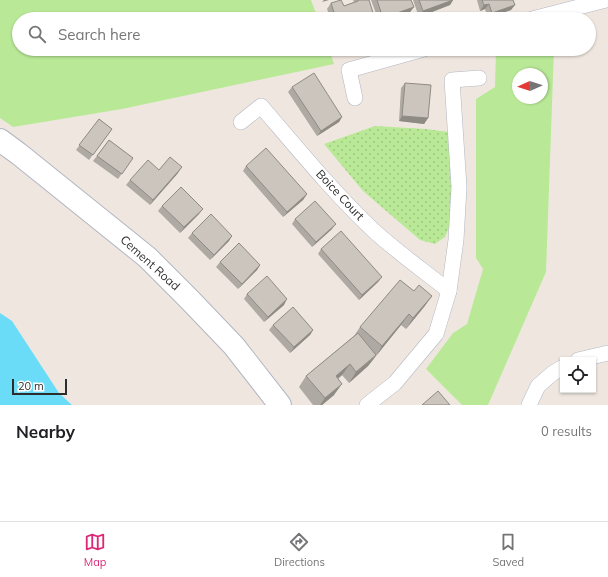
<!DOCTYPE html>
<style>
:root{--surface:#fff;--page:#f2f2f2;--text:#202124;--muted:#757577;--line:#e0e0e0;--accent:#db2777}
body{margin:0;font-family:Mulish,sans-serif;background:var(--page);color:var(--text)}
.controls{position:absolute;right:12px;bottom:12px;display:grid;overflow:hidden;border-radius:0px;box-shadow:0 1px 3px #0004}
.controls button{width:36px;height:36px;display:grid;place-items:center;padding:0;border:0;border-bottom:1px solid var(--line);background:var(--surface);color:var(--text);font:20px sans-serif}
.compass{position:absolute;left:512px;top:68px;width:36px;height:36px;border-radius:50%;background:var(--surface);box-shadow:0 1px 3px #0004;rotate:267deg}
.scale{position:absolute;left:12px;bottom:10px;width:55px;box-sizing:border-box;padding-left:4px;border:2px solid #2d2d2d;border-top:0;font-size:11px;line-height:14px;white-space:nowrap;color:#2d2d2d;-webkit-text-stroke:3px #fff;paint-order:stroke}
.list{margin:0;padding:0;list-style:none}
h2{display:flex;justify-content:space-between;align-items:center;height:52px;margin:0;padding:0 16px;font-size:17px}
h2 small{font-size:13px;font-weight:400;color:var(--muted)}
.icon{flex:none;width:22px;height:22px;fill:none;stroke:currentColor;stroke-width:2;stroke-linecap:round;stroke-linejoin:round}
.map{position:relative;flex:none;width:608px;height:405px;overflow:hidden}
.search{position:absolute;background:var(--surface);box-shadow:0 1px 3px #0004;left:12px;right:12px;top:12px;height:44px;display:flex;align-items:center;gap:10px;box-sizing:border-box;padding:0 14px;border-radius:22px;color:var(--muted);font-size:15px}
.sheet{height:116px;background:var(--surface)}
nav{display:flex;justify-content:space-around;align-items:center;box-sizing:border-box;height:56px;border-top:1px solid var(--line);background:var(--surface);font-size:11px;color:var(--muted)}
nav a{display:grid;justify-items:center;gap:2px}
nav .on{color:var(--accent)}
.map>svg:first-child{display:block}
.grass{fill:#b9e997;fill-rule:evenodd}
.park{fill:url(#park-dots)}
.water{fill:#6bdcf8}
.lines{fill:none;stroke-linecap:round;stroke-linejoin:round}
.street-casing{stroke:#b2b6c1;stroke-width:16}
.secondary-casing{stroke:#b2b6c1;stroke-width:24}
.street{stroke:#fff;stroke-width:15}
.secondary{stroke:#fff;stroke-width:22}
.wall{fill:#afa9a3}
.shaded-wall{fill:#8e8a84}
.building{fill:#cbc5bd;stroke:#8e8a84}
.labels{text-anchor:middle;stroke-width:4;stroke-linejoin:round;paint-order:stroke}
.street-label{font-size:12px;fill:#2d2d2d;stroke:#fff}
</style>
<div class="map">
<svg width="608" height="405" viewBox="0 0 608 405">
<defs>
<pattern id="park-dots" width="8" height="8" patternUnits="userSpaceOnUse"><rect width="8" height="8" fill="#b9e997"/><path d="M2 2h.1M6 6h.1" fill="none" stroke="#9fc882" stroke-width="1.8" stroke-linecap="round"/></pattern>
</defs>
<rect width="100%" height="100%" fill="#efe7df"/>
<g class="grass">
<polygon points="0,0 311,0 318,19 19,19 19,49 329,49 334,64 122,109 13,127 0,118"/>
<path d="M496,49H554L546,272L488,405H462L426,369L453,333L467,324L483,269L476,258V99L495,87ZM518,74H542V98H518Z"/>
</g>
<polygon class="park" points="375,126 426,129 449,132 452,220 445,237 435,244 420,240 363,191 324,144"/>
<polygon class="water" points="0,313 12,321 59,393 72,405 0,405"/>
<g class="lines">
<defs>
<g id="street">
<polyline points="532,19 606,0"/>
<polyline points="355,98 349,70 424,49"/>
<path d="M241,122L261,106C297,148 333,192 373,230C397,252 424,271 449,291"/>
<polyline points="578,360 608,353"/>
<polyline points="367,405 395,383 436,334 449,291 456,240 459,187 452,80 479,78"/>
<polyline points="529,405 538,386 553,373 563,367"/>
</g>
<polyline id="secondary" points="0,140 19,154 147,257 189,299 234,346 280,405"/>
</defs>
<use href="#street" class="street-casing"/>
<use href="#secondary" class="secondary-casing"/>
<use href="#street" class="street"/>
<use href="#secondary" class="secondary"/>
</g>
<g class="wall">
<polygon points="353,0 369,0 375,19 331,19 327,9 331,3 344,6 354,2"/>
<polygon points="371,0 411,0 414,7 410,12 391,19 378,19"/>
<polygon points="413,0 453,0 450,5 419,17"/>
<polygon points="477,0 513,0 511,10 488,18 485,9 480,11"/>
<polygon points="405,83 428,118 424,124 399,121 401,88"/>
<polygon points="292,87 342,117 339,122 317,136 288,92"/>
<polygon points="99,119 112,129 89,160 76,150"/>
<polygon points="109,140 133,158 118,179 93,161"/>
<polygon points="246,166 307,194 303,200 283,217 243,171"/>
<polygon points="178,173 150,205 126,185 130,180"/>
<polygon points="162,206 199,214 180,233 158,211"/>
<polygon points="295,219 332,229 312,247 292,224"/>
<polygon points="192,233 229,241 210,260 188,238"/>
<polygon points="321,249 382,277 378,282 359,300 318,254"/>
<polygon points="220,262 260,265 257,270 238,289 216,267"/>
<polygon points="414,291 432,296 424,307 406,329 401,325 376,356 368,366 349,383 342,375 338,379 334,395 322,405 313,405 299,387 306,376 354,336 360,327"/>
<polygon points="247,294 284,305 264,322 244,299"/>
<polygon points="273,325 313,330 310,335 290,353 269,330"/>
</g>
<g class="shaded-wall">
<polygon points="324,0 329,0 322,2"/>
<polygon points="453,0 450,5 419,17 423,11"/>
<polygon points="489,4 485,9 480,11 484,5"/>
<polygon points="515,5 511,10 488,18 492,13"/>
<polygon points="414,7 410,12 391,19 382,19 383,18"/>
<polygon points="402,116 428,118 424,124 399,121"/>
<polygon points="342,117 339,122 317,136 321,131"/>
<polygon points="182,167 178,173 150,205 153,200"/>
<polygon points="307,194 303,200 283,217 287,212"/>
<polygon points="203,209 199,214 180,233 184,227"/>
<polygon points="336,224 332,229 312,247 316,242"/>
<polygon points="232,236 229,241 210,260 214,255"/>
<polygon points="260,265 257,270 238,289 242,284"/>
<polygon points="382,277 378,282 359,300 362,295"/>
<polygon points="432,296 424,307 406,329 413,318"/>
<polygon points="287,299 284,305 264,322 268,317"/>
<polygon points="409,314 401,325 376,356 368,366 349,383 356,372 376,356 382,346"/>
<polygon points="313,330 310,335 290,353 294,347"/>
<polygon points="350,364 342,375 328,387 336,376"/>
<polygon points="342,384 334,395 322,405 320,405 325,398"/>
</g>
<g class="building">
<polygon points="341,0 344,6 358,1 358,0 369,0 375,19 336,19 331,3"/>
<polygon points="377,0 411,0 414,7 383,18"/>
<polygon points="419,0 453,0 423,11"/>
<polygon points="482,0 513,0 515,5 492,13 489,4 484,5"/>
<polygon points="314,73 342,117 321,131 292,87"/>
<polygon points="405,83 431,85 428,118 402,116"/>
<polygon points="99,119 112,129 93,155 79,145"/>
<polygon points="109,140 133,158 122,174 97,156"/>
<polygon points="266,148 307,194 287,212 246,166"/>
<polygon points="170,157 182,167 153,200 130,180 148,160 159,170"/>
<polygon points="181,187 203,209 184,227 162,206"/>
<polygon points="315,201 336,224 316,242 295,219"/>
<polygon points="211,214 232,236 214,255 192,233"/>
<polygon points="341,231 382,277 362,295 321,249"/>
<polygon points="239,243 260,265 242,284 220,262"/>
<polygon points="267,276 287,299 268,317 247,294"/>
<polygon points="400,280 414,291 419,285 432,296 413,318 409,314 382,346 360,327"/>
<polygon points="293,307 313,330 294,347 273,325"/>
<polygon points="358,333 376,355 356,372 350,364 336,376 342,384 325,398 306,376"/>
<polygon points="438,391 450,405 422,405"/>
</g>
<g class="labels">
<g class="street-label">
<text transform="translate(340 195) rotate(47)" y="4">Boice Court</text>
<text transform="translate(150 263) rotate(42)" y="4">Cement Road</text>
</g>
</g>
</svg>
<div class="controls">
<button><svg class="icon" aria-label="locate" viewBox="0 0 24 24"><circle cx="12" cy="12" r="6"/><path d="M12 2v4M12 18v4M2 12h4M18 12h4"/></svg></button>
</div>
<svg class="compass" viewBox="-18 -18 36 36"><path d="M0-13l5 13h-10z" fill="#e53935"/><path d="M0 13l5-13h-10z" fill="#757577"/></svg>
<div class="scale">20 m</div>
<div class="search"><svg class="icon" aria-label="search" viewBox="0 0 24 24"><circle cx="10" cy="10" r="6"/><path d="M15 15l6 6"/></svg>Search here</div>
</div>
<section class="sheet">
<h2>Nearby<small>0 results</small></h2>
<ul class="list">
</ul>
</section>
<nav>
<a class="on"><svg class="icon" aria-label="map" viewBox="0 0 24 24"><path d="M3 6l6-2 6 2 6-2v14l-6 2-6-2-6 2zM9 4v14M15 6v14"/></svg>Map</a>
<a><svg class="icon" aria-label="directions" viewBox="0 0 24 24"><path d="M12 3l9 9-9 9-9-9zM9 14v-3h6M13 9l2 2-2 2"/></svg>Directions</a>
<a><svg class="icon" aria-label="saved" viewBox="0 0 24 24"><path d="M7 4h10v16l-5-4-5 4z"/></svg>Saved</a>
</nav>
